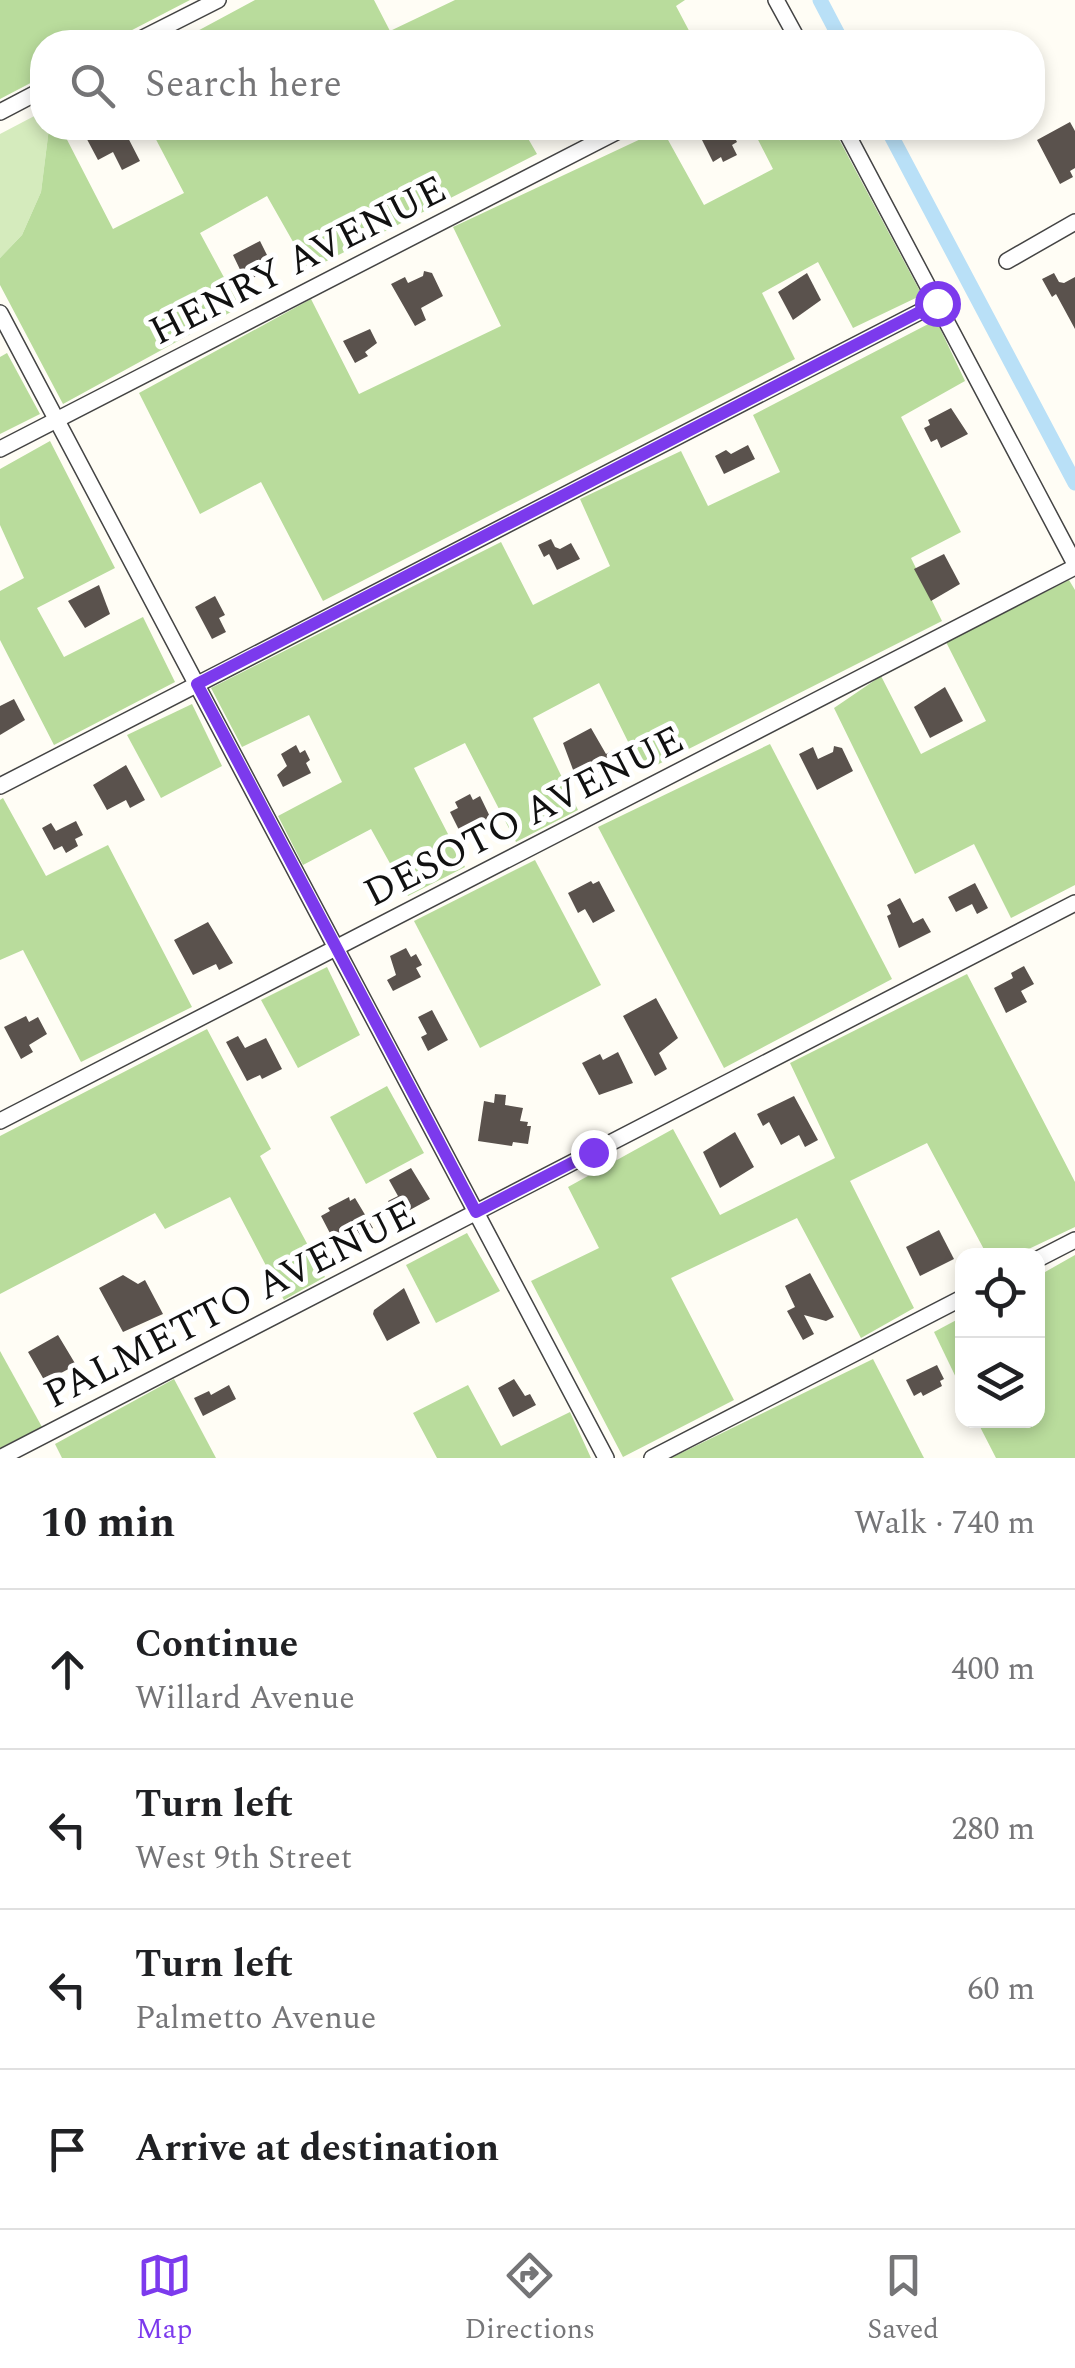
<!DOCTYPE html>
<meta charset="utf-8">
<style>
:root{--surface:#fff;--page:#f2f2f2;--text:#202124;--muted:#757577;--line:#e0e0e0;--accent:#7c3aed}
body{margin:0;font-family:Spectral,serif;background:var(--page);color:var(--text)}
.controls{position:absolute;right:30px;bottom:30px;display:grid;overflow:hidden;border-radius:20px;box-shadow:0 5px 15px #0003}
.controls button{width:90px;height:90px;display:grid;place-items:center;padding:0;border:0;border-bottom:2px solid var(--line);background:var(--surface);color:var(--text);font:50px sans-serif}
.stop{position:absolute;width:30px;height:30px;margin:-22px;border:8px solid #7c3aed;border-radius:50%;background:#fff}
.stop.end{background:#7c3aed;border-color:#fff;box-shadow:0 2px 10px #0008}
.list{margin:0;padding:0;list-style:none}
h2{display:flex;justify-content:space-between;align-items:center;height:130px;margin:0;padding:0 40px;font-size:42px}
h2 small{font-size:32px;font-weight:400;color:var(--muted)}
.list li{display:grid;grid-template-columns:65px 1fr auto;gap:30px;align-items:center;box-sizing:border-box;height:160px;padding:0 40px;border-top:2px solid var(--line)}
.list b{display:block;font-size:38px;white-space:nowrap}
.list p{margin:0;font-size:32px;white-space:nowrap;color:var(--muted)}
.list em{font-size:32px;font-style:normal;color:var(--muted)}
.icon{flex:none;width:55px;height:55px;fill:none;stroke:currentColor;stroke-width:2;stroke-linecap:round;stroke-linejoin:round}
.map{position:relative;flex:none;width:1075px;height:1458px;overflow:hidden}
.search{position:absolute;background:var(--surface);box-shadow:0 5px 15px #0003;left:30px;right:30px;top:30px;height:110px;display:flex;align-items:center;gap:25px;box-sizing:border-box;padding:0 35px;border-radius:40px;color:var(--muted);font-size:38px}
.sheet{height:770px;background:var(--surface)}
nav{display:flex;justify-content:space-around;align-items:center;box-sizing:border-box;height:140px;border-top:2px solid var(--line);background:var(--surface);font-size:28px;color:var(--muted)}
nav a{display:grid;justify-items:center;gap:5px}
nav .on{color:var(--accent)}
.map>svg:first-child{display:block}
.green{fill:#d5ebbd}
.forest{fill:#b9dc9c}
.lines{fill:none;stroke-linecap:round;stroke-linejoin:round}
.canal{stroke:#b9e0f7;stroke-width:15}
.building{fill:#5a524d}
.street-casing{stroke:#444;stroke-width:18}
.street{stroke:#fff;stroke-width:15}
.route{stroke:#7c3aed;stroke-width:12}
.labels{text-anchor:middle;stroke-width:10;stroke-linejoin:round;paint-order:stroke}
.street-label{font-size:40px;fill:#111;stroke:#fff}
</style>
<div class="map">
<svg width="1075" height="1458" viewBox="0 0 1075 1458">
<rect width="100%" height="100%" fill="#fffdf5"/>
<polygon class="green" points="42,112 42,128 49,128 41,192 22,235 0,258 0,134"/>
<g class="forest">
<polygon points="0,0 190,0 109,42 42,42 42,77 0,99"/>
<polygon points="255,0 374,0 390,31 455,0 685,0 676,6 695,42 177,42"/>
<polygon points="49,128 61,128 113,229 184,193 150,128 522,128 537,154 309,270 267,196 200,233 240,307 63,404 0,285 0,258 22,235 41,192"/>
<polygon points="752,128 833,128 922,295 853,328 818,262 762,293 795,359 323,601 261,482 200,514 139,393 311,299 359,394 501,326 453,227 662,129 704,205 773,169"/>
<polygon points="936,320 965,381 901,417 961,532 911,558 942,621 643,772 599,683 533,718 578,810 516,842 465,743 414,768 465,867 408,896 371,829 303,865 278,816 342,782 309,715 242,747 211,688 501,542 533,605 610,566 580,499 681,451 708,506 780,472 753,415"/>
<polygon points="7,353 40,414 0,434 0,357"/>
<polygon points="50,441 115,568 37,608 64,657 143,617 175,682 54,745 0,640 0,591 24,578 0,525 0,469"/>
<polygon points="1069,580 1075,590 1075,885 1011,918 974,844 915,874 834,708 881,676 921,754 986,721 946,642"/>
<polygon points="192,704 222,766 161,798 127,735"/>
<polygon points="770,744 892,979 724,1068 598,827"/>
<polygon points="3,798 46,876 108,845 192,1007 81,1062 23,950 0,960 0,800"/>
<polygon points="535,860 601,985 480,1048 414,921"/>
<polygon points="327,967 360,1035 298,1068 261,1000"/>
<polygon points="967,974 1075,1182 1075,1227 1016,1255 987,1255 927,1143 850,1181 914,1308 861,1338 797,1218 671,1278 734,1400 623,1457 531,1281 599,1248 568,1187 673,1129 720,1215 835,1158 790,1063"/>
<polygon points="207,1029 271,1149 260,1156 325,1277 284,1300 230,1197 165,1229 155,1213 0,1294 0,1136"/>
<polygon points="387,1086 424,1153 366,1184 330,1117"/>
<polygon points="467,1233 500,1291 436,1323 406,1265"/>
<polygon points="1075,1255 1075,1458 996,1458 977,1421 1038,1420 1038,1276"/>
<polygon points="962,1317 962,1390 934,1332"/>
<polygon points="0,1351 42,1427 0,1448"/>
<polygon points="873,1359 924,1458 671,1458"/>
<polygon points="174,1379 216,1458 62,1458 55,1444"/>
<polygon points="468,1385 501,1446 570,1412 591,1458 437,1458 413,1413"/>
</g>
<g class="lines">
<g class="canal">
<polyline points="820,0 842,42"/>
<polyline points="887,128 1075,483"/>
</g>
</g>
<g class="building">
<polygon points="1070,122 1075,131 1075,168 1070,171 1073,177 1060,184 1037,140"/>
<polygon points="81,128 123,128 140,161 122,170 113,152 98,160"/>
<polygon points="726,128 730,128 737,142 732,145 737,155 723,162 721,157 713,162 702,140"/>
<polygon points="260,241 268,257 256,263 258,275 246,282 233,255"/>
<polygon points="424,271 432,273 443,296 421,308 426,320 415,326 391,284 405,277 408,283 423,276"/>
<polygon points="807,273 821,300 793,320 778,292"/>
<polygon points="1054,273 1059,282 1064,283 1075,277 1075,329 1056,294 1052,297 1042,279"/>
<polygon points="370,329 377,343 365,352 368,356 355,363 343,341"/>
<polygon points="951,408 968,434 941,448 937,439 931,442 924,428 930,425 928,420"/>
<polygon points="748,445 755,459 724,474 715,456 726,450 731,454"/>
<polygon points="551,539 555,547 560,549 571,543 580,559 557,570 549,554 544,557 538,545"/>
<polygon points="944,554 960,584 931,601 914,569"/>
<polygon points="99,585 110,614 85,628 68,601"/>
<polygon points="215,596 225,615 219,618 226,632 212,639 195,607"/>
<polygon points="945,687 963,721 930,738 914,707"/>
<polygon points="14,699 25,720 0,735 0,706"/>
<polygon points="591,728 606,754 613,750 619,762 597,773 594,766 575,775 563,743"/>
<polygon points="296,745 300,753 305,750 310,760 306,763 311,773 283,787 277,775 287,766 281,754"/>
<polygon points="834,746 842,748 853,771 817,790 799,754 813,747 818,759 833,752"/>
<polygon points="126,765 145,800 130,808 126,800 107,810 93,785"/>
<polygon points="470,794 473,800 480,796 495,827 483,833 478,823 459,830 450,812 458,808 455,802"/>
<polygon points="76,821 83,835 75,839 78,846 66,853 62,846 54,850 42,828 51,823 56,831"/>
<polygon points="591,881 593,884 599,881 615,911 593,923 585,909 578,913 568,893"/>
<polygon points="975,883 988,908 977,914 972,904 956,912 948,897"/>
<polygon points="900,898 913,923 923,918 931,932 899,948 887,916 891,914 887,905"/>
<polygon points="208,922 233,963 219,970 216,964 193,975 174,940"/>
<polygon points="406,948 411,957 416,954 422,965 416,968 421,977 393,991 387,980 396,975 390,956"/>
<polygon points="1024,966 1034,984 1021,991 1027,1002 1006,1013 994,988 1013,978 1011,973"/>
<polygon points="656,998 678,1038 659,1053 667,1069 655,1076 623,1016"/>
<polygon points="432,1010 448,1040 428,1051 421,1037 427,1034 418,1017"/>
<polygon points="26,1016 29,1022 38,1017 47,1034 29,1045 33,1052 21,1059 4,1027"/>
<polygon points="238,1036 245,1048 266,1038 282,1069 262,1079 260,1075 247,1081 226,1042"/>
<polygon points="618,1052 633,1083 599,1095 582,1063 600,1054 603,1060"/>
<polygon points="495,1094 506,1095 505,1105 523,1108 520,1121 528,1122 527,1126 531,1126 528,1144 513,1142 512,1146 478,1141 484,1101 494,1103"/>
<polygon points="794,1096 818,1140 805,1147 799,1135 781,1145 769,1122 763,1126 757,1114"/>
<polygon points="735,1132 754,1167 720,1188 703,1152"/>
<polygon points="411,1168 430,1199 397,1217 388,1201 398,1196 389,1180"/>
<polygon points="349,1197 350,1201 355,1198 373,1228 360,1235 356,1229 342,1236 340,1241 333,1239 321,1216 330,1211 328,1208"/>
<polygon points="939,1230 954,1259 920,1276 906,1247"/>
<polygon points="810,1273 834,1317 826,1321 804,1315 814,1334 803,1340 787,1311 795,1307 785,1286"/>
<polygon points="123,1275 138,1284 145,1280 163,1314 123,1332 99,1288"/>
<polygon points="404,1288 420,1323 387,1341 373,1314 374,1310"/>
<polygon points="58,1335 76,1365 61,1373 67,1383 51,1392 28,1352"/>
<polygon points="937,1365 944,1379 940,1381 942,1386 923,1396 921,1392 914,1396 906,1380"/>
<polygon points="514,1379 525,1396 530,1394 536,1405 513,1417 498,1388"/>
<polygon points="229,1385 236,1399 203,1416 194,1398 209,1391 211,1395"/>
</g>
<g class="lines">
<defs>
<g id="street">
<polyline points="776,0 799,42"/>
<polyline points="135,42 218,0"/>
<polyline points="0,112 42,90"/>
<polyline points="844,128 1075,564"/>
<polyline points="1007,261 1075,222"/>
<polyline points="0,313 606,1458"/>
<polyline points="0,449 624,128"/>
<polyline points="0,786 937,303"/>
<polyline points="0,1121 1075,567"/>
<polyline points="1038,1259 1075,1240"/>
<polyline points="0,1458 1075,903"/>
<polyline points="652,1458 962,1298"/>
</g>
</defs>
<use href="#street" class="street-casing"/>
<use href="#street" class="street"/>
</g>
<g class="lines">
<polyline class="route" points="593,1152 476,1212 197,684 937,303"/>
</g>
<g class="labels">
<g class="street-label">
<text transform="translate(297 259) rotate(-27)" y="14">HENRY AVENUE</text>
<text transform="translate(523 815) rotate(-27)" y="14">DESOTO AVENUE</text>
<text transform="translate(229 1303) rotate(-27)" y="14">PALMETTO AVENUE</text>
</g>
</g>
</svg>
<div class="controls">
<button><svg class="icon" aria-label="locate" viewBox="0 0 24 24"><circle cx="12" cy="12" r="6"/><path d="M12 2v4M12 18v4M2 12h4M18 12h4"/></svg></button>
<button><svg class="icon" aria-label="layers" viewBox="0 0 24 24"><path d="M12 4l9 5-9 5-9-5zM3 14l9 5 9-5"/></svg></button>
</div>
<div class="stop" style="left:937px;top:303px"></div>
<div class="stop end" style="left:593px;top:1152px"></div>
<div class="search"><svg class="icon" aria-label="search" viewBox="0 0 24 24"><circle cx="10" cy="10" r="6"/><path d="M15 15l6 6"/></svg>Search here</div>
</div>
<section class="sheet">
<h2>10 min<small>Walk · 740 m</small></h2>
<ul class="list">
<li><svg class="icon" aria-label="ahead" viewBox="0 0 24 24"><path d="M12 20V5M6 11l6-6 6 6"/></svg><div><b>Continue</b><p>Willard Avenue</p></div><em>400 m</em></li>
<li><svg class="icon" aria-label="left" viewBox="0 0 24 24"><path d="M17 20v-9H6M10 6l-5 5 5 5"/></svg><div><b>Turn left</b><p>West 9th Street</p></div><em>280 m</em></li>
<li><svg class="icon" aria-label="left" viewBox="0 0 24 24"><path d="M17 20v-9H6M10 6l-5 5 5 5"/></svg><div><b>Turn left</b><p>Palmetto Avenue</p></div><em>60 m</em></li>
<li><svg class="icon" aria-label="arrive" viewBox="0 0 24 24"><path d="M6 21V4h12l-3 4 3 4H6"/></svg><div><b>Arrive at destination</b></div></li>
</ul>
</section>
<nav>
<a class="on"><svg class="icon" aria-label="map" viewBox="0 0 24 24"><path d="M3 6l6-2 6 2 6-2v14l-6 2-6-2-6 2zM9 4v14M15 6v14"/></svg>Map</a>
<a><svg class="icon" aria-label="directions" viewBox="0 0 24 24"><path d="M12 3l9 9-9 9-9-9zM9 14v-3h6M13 9l2 2-2 2"/></svg>Directions</a>
<a><svg class="icon" aria-label="saved" viewBox="0 0 24 24"><path d="M7 4h10v16l-5-4-5 4z"/></svg>Saved</a>
</nav>
